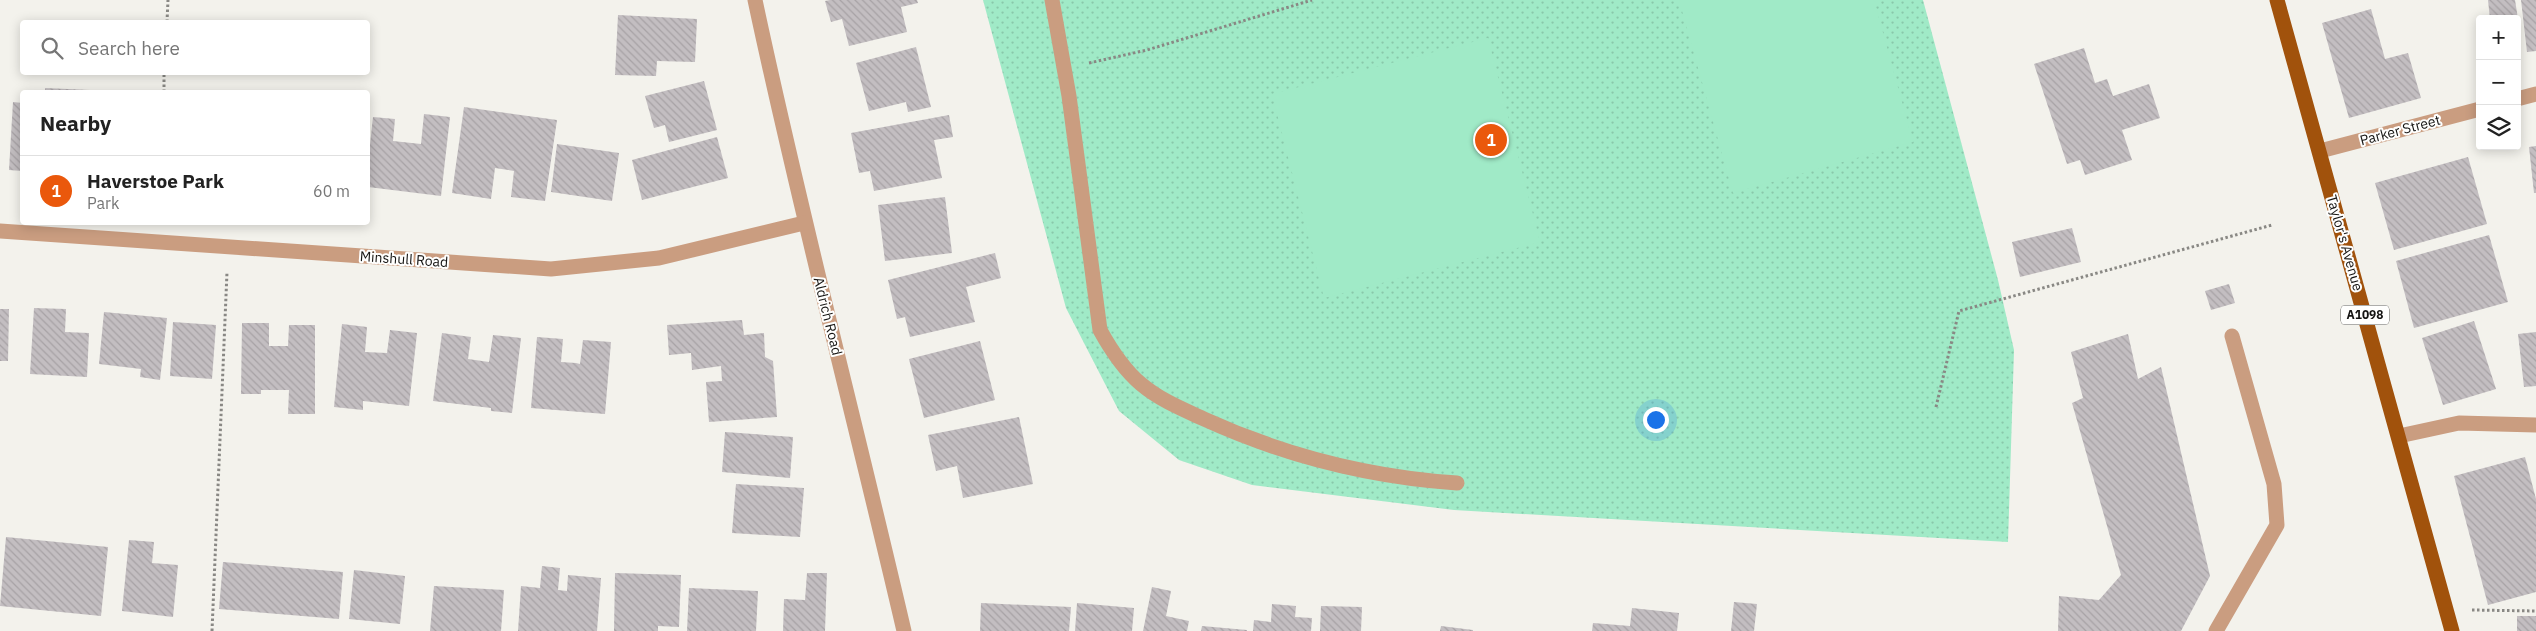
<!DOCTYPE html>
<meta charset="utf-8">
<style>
:root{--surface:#fff;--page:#f6f6f6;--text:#222;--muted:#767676;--line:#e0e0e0;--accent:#ea580c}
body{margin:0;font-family:"IBM Plex Sans",sans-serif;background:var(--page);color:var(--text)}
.controls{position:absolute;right:15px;top:15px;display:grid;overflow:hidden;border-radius:5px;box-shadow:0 2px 12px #0003}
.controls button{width:45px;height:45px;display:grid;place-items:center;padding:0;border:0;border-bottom:1px solid var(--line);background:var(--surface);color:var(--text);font:25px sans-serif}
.you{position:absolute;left:1655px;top:419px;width:18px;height:18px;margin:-12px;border:4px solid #fff;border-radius:50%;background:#1a73e8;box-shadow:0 0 0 8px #1a73e833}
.badge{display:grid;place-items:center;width:32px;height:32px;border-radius:50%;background:var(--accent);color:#fff;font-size:16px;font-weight:700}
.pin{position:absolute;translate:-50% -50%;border:2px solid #fff;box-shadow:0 1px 5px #0006}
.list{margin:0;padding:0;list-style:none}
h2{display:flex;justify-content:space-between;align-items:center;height:65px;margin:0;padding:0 20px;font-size:21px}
h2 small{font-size:16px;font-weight:400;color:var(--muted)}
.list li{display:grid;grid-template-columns:32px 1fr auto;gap:15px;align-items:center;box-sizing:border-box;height:70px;padding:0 20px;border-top:1px solid var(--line)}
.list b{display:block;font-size:19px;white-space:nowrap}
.list p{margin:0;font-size:16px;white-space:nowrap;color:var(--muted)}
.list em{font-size:16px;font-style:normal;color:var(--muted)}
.icon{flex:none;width:28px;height:28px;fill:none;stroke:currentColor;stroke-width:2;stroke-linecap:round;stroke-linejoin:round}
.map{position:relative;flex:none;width:2536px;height:631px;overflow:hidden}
.search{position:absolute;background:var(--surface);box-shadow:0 2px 12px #0003;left:20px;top:20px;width:350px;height:55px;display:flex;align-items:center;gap:12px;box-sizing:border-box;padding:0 18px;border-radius:5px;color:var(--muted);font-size:19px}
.panel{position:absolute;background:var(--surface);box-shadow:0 2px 12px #0003;left:20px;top:90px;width:350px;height:135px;border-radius:5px}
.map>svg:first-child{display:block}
.grass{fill:url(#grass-dots)}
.garden{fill:#a0eac7}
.building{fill:url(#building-back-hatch)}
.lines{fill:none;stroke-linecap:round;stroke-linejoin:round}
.path{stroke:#898884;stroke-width:3;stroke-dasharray:2.5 2.5;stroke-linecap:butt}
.service{stroke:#ca9d80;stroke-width:15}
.minor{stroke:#ca9d80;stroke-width:15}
.primary{stroke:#a1520c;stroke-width:15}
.labels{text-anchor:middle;stroke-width:4;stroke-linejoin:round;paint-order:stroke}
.shield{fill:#fffffe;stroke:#5b5a59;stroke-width:1}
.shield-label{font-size:12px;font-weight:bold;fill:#151412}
.street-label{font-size:14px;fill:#151412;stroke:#fffffe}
</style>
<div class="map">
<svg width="2536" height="631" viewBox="0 0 2536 631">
<defs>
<pattern id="grass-dots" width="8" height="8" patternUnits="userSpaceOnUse" patternTransform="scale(1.25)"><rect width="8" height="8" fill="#a0eac7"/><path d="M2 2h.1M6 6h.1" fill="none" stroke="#89c8aa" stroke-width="1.8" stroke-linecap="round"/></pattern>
<pattern id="building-back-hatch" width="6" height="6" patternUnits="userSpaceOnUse" patternTransform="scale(1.25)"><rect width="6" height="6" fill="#c3bec1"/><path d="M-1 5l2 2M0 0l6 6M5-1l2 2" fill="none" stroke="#a7a2a5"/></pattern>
</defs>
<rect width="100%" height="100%" fill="#f3f2ec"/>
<polygon class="grass" points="983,0 1923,0 1998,280 2014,350 2008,542 1454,510 1252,485 1179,460 1119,411 1066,308"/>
<g class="garden">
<polygon points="1679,0 1874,0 1913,142 1733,193"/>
<polygon points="1488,38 1540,242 1324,298 1272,94"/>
</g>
<g class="building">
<polygon points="830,0 917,0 918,3 901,7 907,32 849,46 842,19 831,22 825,1"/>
<polygon points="2488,0 2515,0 2518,19 2490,19"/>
<polygon points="2521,0 2536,0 2536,51 2527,52"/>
<polygon points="2371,9 2385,59 2408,53 2421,98 2349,118 2322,23"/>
<polygon points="618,15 697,19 695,62 657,61 656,76 615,75"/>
<polygon points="2517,22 2521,40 2517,41"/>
<polygon points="916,47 931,107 908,112 906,102 869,111 856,63"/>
<polygon points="2084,48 2095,83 2107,79 2113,96 2149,84 2160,118 2122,130 2132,160 2085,175 2080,160 2067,164 2034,64"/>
<polygon points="704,81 717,130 669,142 665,125 654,128 645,96"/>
<polygon points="45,88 90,90 90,92 45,92"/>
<polygon points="13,102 22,103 22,171 9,170"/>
<polygon points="464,107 557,120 545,201 511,197 514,171 495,168 491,199 452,193"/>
<polygon points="424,114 450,117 441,196 368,187 368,163 373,117 395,119 393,141 421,144"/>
<polygon points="949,115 953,137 934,140 942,178 874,191 870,171 859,173 851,133"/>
<polygon points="717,137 728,178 642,200 632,160"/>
<polygon points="557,144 619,153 612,201 551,192"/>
<polygon points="2536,146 2536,193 2534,193 2529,147"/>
<polygon points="2468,157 2487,224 2394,250 2375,183"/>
<polygon points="945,197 952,253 885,261 878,205"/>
<polygon points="2072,228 2081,262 2020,277 2012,242"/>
<polygon points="2489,235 2508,302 2414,328 2396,261"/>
<polygon points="995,253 1001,278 966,287 975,322 910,337 905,317 897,319 888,280"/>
<polygon points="2229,284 2235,303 2211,310 2205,291"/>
<polygon points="34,308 66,309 65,332 89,333 87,377 30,374"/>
<polygon points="0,309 9,309 8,361 0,361"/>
<polygon points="104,312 167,318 160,380 140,377 141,369 99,364"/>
<polygon points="742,320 744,335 764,333 765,357 773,361 777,417 709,422 706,382 722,381 721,366 692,370 691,353 669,355 667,325"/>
<polygon points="2474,321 2496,389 2443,405 2422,338"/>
<polygon points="173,322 216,325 212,379 170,376"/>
<polygon points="242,323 269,323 269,346 288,346 289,325 315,325 315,414 288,414 289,390 261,390 261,394 241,394"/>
<polygon points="342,324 367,327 365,352 387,353 390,330 417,333 409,406 363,401 363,410 334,407"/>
<polygon points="2536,332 2536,386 2524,387 2518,334"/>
<polygon points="442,333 471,337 468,359 489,362 493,335 521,338 512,413 491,411 491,408 433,401"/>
<polygon points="2128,334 2138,379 2161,367 2210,576 2181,631 2058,631 2059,596 2099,600 2121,575 2072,403 2083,398 2071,352"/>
<polygon points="537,337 563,339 561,362 576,363 580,364 583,340 611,342 605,414 531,408"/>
<polygon points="980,341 995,400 924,418 909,359"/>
<polygon points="1019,417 1033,484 963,498 957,466 936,471 928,435"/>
<polygon points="725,432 793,437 790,478 722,472"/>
<polygon points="2525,457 2536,499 2536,592 2488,605 2454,476"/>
<polygon points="736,484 804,488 800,537 732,533"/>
<polygon points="6,537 108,547 101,616 0,606"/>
<polygon points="129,540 154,542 152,563 178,565 173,617 122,611"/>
<polygon points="223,562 343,572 339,619 219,609"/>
<polygon points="542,566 560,568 558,590 567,591 568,575 601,578 597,631 518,631 521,586 540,588"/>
<polygon points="354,570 405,576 400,624 349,619"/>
<polygon points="615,573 681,575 679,627 658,626 658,631 614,631"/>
<polygon points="807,573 827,573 825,631 783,631 784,599 805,600"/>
<polygon points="434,586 504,590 501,631 430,631"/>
<polygon points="1152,587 1171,591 1166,616 1189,621 1187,631 1143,631"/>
<polygon points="689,588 758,591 756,631 687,631"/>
<polygon points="1734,602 1757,604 1754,631 1731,631"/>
<polygon points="981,603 1071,607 1069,631 980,631"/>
<polygon points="1077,603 1134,608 1132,631 1075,631"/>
<polygon points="1272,604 1296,606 1295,617 1312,618 1311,631 1253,631 1254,620 1271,622"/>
<polygon points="1321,606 1362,607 1361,631 1320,631"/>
<polygon points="1632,608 1679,613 1677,631 1592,631 1593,623 1630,626"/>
<rect x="2517" y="616" width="19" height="15"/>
<polygon points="1202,626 1247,630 1247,631 1201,631"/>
<polygon points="1441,626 1473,630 1473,631 1440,631"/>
</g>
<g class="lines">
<g class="path">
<polyline points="167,22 168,0"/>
<polyline points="1089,63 1147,50 1312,0"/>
<polyline points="164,92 164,72"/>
<polyline points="1936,407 1959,311 2272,225"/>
<polyline points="2472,610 2536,611"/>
<polyline points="212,631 227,272"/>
</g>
<g class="service">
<path d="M1052,0L1069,96L1100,330C1111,350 1123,369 1141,384C1160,400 1182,409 1204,419C1283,455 1370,477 1457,483"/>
<polyline points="2216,631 2277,525 2274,484 2232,336"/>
</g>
<g class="minor">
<path d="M755,0C800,212 855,420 904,631"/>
<polyline points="2517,99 2536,94"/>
<polyline points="2320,151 2480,109"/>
<polyline points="0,231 551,269 659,258 804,223"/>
<polyline points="2399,436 2459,423 2536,425"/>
</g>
<polyline class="primary" points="2277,0 2452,631"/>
</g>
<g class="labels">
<rect class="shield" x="2341" y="305.5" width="48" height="19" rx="4"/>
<g class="shield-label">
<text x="2365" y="319">A1098</text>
</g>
<g class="street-label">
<text transform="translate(2400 130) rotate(-15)" y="5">Parker Street</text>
<text transform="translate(2345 243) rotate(74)" y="5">Taylor's Avenue</text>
<text transform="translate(404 259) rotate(4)" y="5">Minshull Road</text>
<text transform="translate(828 316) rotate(76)" y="5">Aldrich Road</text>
</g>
</g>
</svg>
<div class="controls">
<button>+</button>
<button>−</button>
<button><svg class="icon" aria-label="layers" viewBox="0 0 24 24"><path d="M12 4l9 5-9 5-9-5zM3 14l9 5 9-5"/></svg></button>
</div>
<div class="you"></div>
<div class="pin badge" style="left:1491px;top:140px">1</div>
<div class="search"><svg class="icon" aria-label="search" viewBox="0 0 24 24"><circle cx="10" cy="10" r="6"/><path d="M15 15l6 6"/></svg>Search here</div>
<section class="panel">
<h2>Nearby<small></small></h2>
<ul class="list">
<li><span class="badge">1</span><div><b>Haverstoe Park</b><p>Park</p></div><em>60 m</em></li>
</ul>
</section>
</div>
